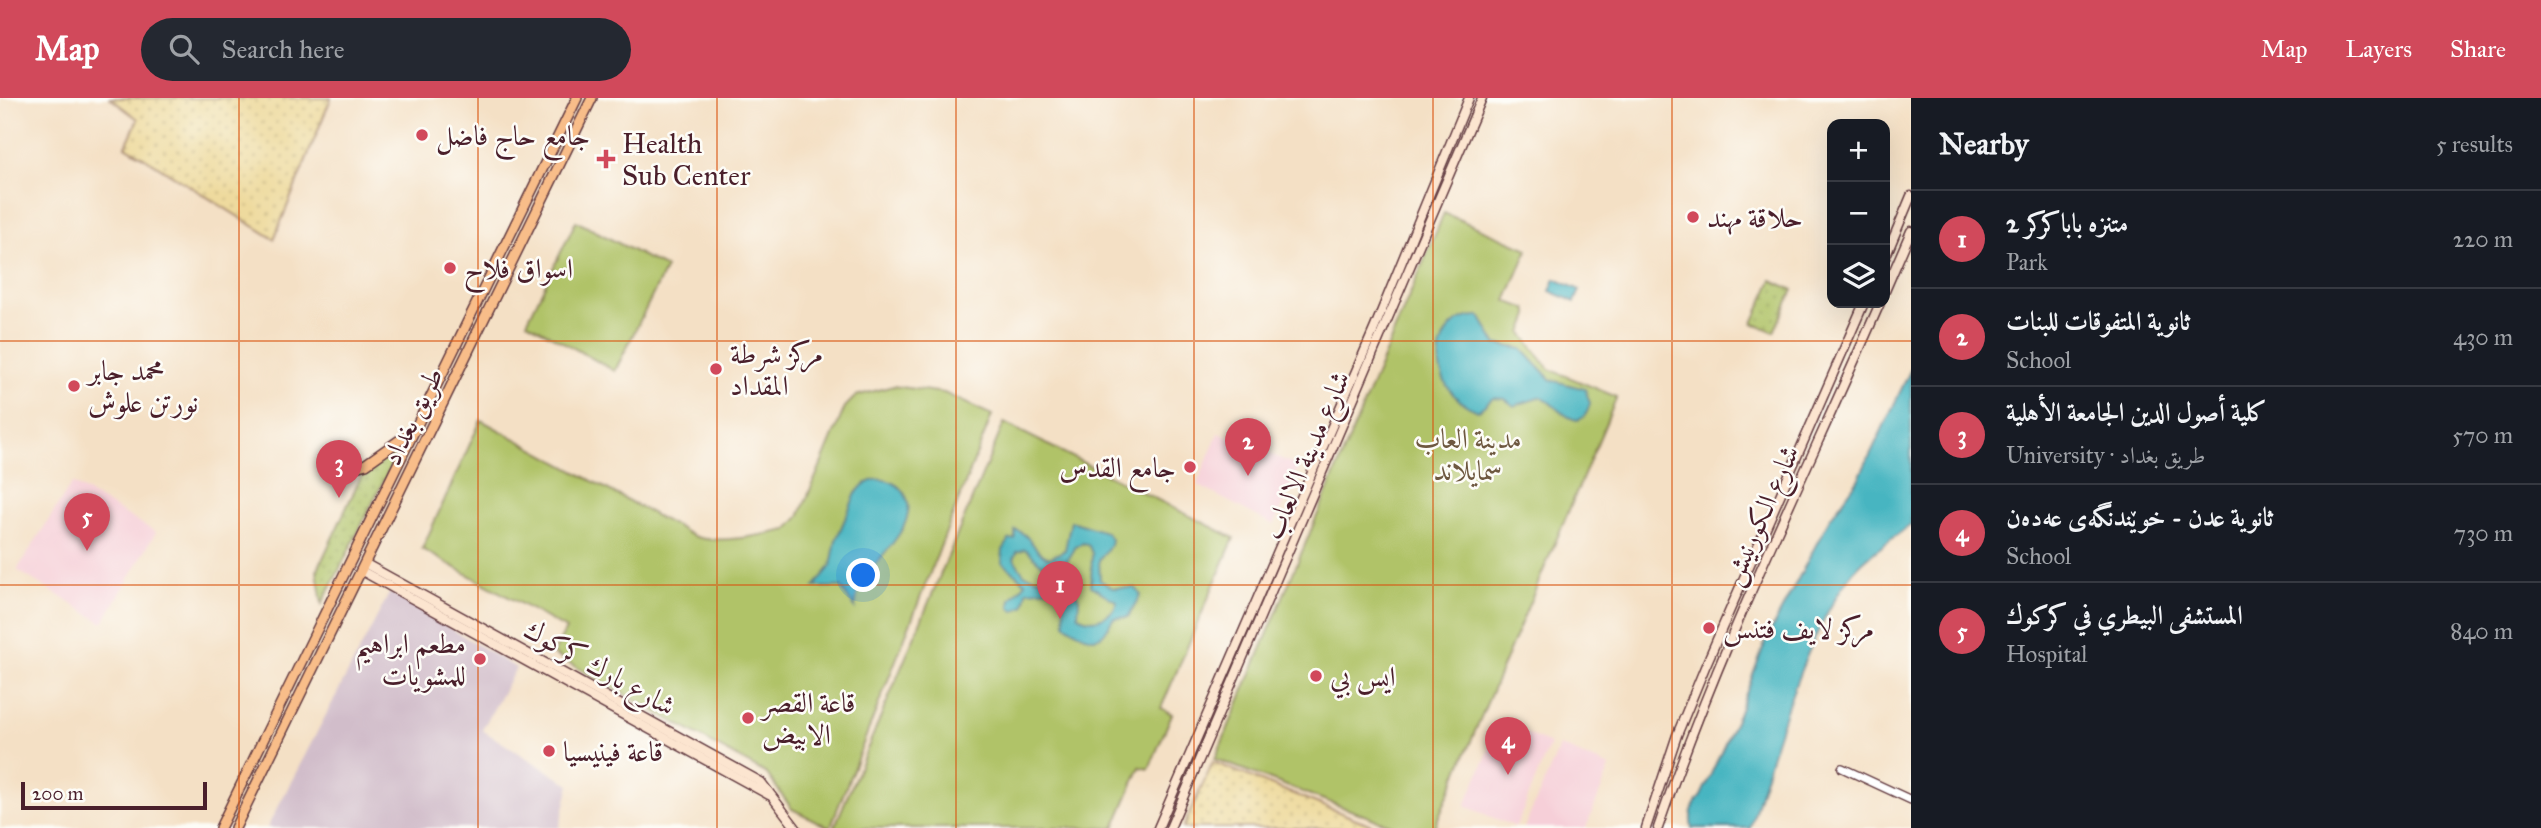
<!DOCTYPE html>
<meta charset="utf-8">
<style>
:root{--surface:#171b24;--page:#242831;--text:#f1f3f6;--muted:#9ea1a6;--line:#363941;--accent:#d1495b}
body{margin:0;font-family:"IM FELL Great Primer",Amiri,serif;background:var(--page);color:var(--text)}
.controls{position:absolute;right:21px;top:21px;display:grid;overflow:hidden;border-radius:14px;box-shadow:0 7px 28px #0002}
.controls button{width:63px;height:63px;display:grid;place-items:center;padding:0;border:0;border-bottom:2px solid var(--line);background:var(--surface);color:var(--text);font:35px sans-serif}
.scale{position:absolute;left:21px;bottom:18px;width:186px;box-sizing:border-box;padding-left:7px;border:4px solid #4a1f2b;border-top:0;font-size:19px;line-height:24px;white-space:nowrap;color:#4a1f2b;-webkit-text-stroke:5px #fdfcf7;paint-order:stroke}
.you{position:absolute;left:864px;top:478px;width:24px;height:24px;margin:-18px;border:5px solid #fff;border-radius:50%;background:#1a73e8;box-shadow:0 0 0 10px #1a73e833}
.badge{display:grid;place-items:center;width:46px;height:46px;border-radius:50%;background:var(--accent);color:#fff;font-size:23px;font-weight:700}
.pin{position:absolute;translate:-50% -58px;filter:drop-shadow(0 2px 4px #0008)}
.pin::after{content:'';position:absolute;top:37px;width:24px;height:21px;background:inherit;clip-path:polygon(0 0,100% 0,50% 100%)}
.list{margin:0;padding:0;list-style:none}
h2{display:flex;justify-content:space-between;align-items:center;height:91px;margin:0;padding:0 28px;font-size:30px}
h2 small{font-size:23px;font-weight:400;color:var(--muted)}
.list li{display:grid;grid-template-columns:46px 1fr auto;gap:21px;align-items:center;box-sizing:border-box;height:98px;padding:0 28px;border-top:2px solid var(--line)}
.list b{display:block;font-size:26px;white-space:nowrap}
.list p{margin:0;font-size:23px;white-space:nowrap;color:var(--muted)}
.list em{font-size:23px;font-style:normal;color:var(--muted)}
.icon{flex:none;width:38px;height:38px;fill:none;stroke:currentColor;stroke-width:2;stroke-linecap:round;stroke-linejoin:round}
.map{position:relative;flex:none;width:1911px;height:730px;overflow:hidden}
header{display:flex;align-items:center;gap:42px;box-sizing:border-box;height:98px;padding:0 35px;background:var(--accent);color:#fff}
header strong{font-size:33px}
nav{display:flex;gap:38px;margin-inline-start:auto;font-size:24px}
.search{width:490px;height:63px;background:var(--page);display:flex;align-items:center;gap:18px;box-sizing:border-box;padding:0 24px;border-radius:38px;color:var(--muted);font-size:26px}
main{display:flex}
aside{flex:1;background:var(--surface)}
.map>svg:first-child{display:block}
.built{fill:#f6cfd8}
.industrial{fill:#d1bdca}
.sand{fill:url(#sand-dots);stroke:#9c7c64;stroke-width:2}
.park{fill:#b0c367;stroke:#7d7149;stroke-width:2}
.garden{fill:url(#garden-dots);stroke:#7d7149;stroke-width:2}
.water{fill:#46b5c1;stroke:#486a76;stroke-width:2;fill-rule:evenodd}
.lines{fill:none;stroke-linecap:round;stroke-linejoin:round}
.tertiary-casing{stroke:#643c42;stroke-width:10}
.secondary-casing{stroke:#643c42;stroke-width:11}
.primary-casing{stroke:#643c42;stroke-width:12}
.tertiary{stroke:#fff;stroke-width:7}
.secondary{stroke:#fce5d0;stroke-width:8}
.primary{stroke:#f8bd89;stroke-width:9}
.grid{fill:none;stroke:#d8530f;stroke-width:2;stroke-opacity:0.55}
.poi-dot{fill:#d1495b;stroke:#fdfcf7;stroke-width:2.5}
.labels{text-anchor:middle;stroke-width:5;stroke-linejoin:round;paint-order:stroke}
.poi-label{font-size:28px;fill:#4a1f2b;stroke:#fdfcf7;text-anchor:start}
.street-label{font-size:28px;fill:#4a1f2b;stroke:#fdfcf7}
.park-label{font-size:28px;fill:#6e5840;stroke:#fdfcf7}
</style>
<header>
<strong>Map</strong>
<div class="search"><svg class="icon" aria-label="search" viewBox="0 0 24 24"><circle cx="10" cy="10" r="6"/><path d="M15 15l6 6"/></svg>Search here</div>
<nav><a>Map</a><a>Layers</a><a>Share</a></nav>
</header>
<main>
<div class="map">
<svg width="1911" height="730" viewBox="0 0 1911 730">
<defs>
<pattern id="sand-dots" width="8" height="8" patternUnits="userSpaceOnUse" patternTransform="scale(1.75)"><rect width="8" height="8" fill="#eeda9e"/><path d="M2 2h.1M6 6h.1" fill="none" stroke="#cebb88" stroke-width="1.8" stroke-linecap="round"/></pattern>
<pattern id="garden-dots" width="8" height="8" patternUnits="userSpaceOnUse" patternTransform="scale(1.75)"><rect width="8" height="8" fill="#b0c367"/><path d="M2 2h.1M6 6h.1" fill="none" stroke="#99a75a" stroke-width="1.8" stroke-linecap="round"/></pattern>
</defs>
<rect width="100%" height="100%" fill="#fdfcf7"/>
<filter id="ink" filterUnits="userSpaceOnUse"><feTurbulence type="fractalNoise" baseFrequency=".0143" numOctaves="2"/><feDisplacementMap in="SourceGraphic" scale="14" xChannelSelector="R" yChannelSelector="G"/><feConvolveMatrix kernelMatrix="1 2 1 2 8 2 1 2 1" color-interpolation-filters="sRGB"/></filter>
<filter id="wash" filterUnits="userSpaceOnUse"><feTurbulence type="fractalNoise" baseFrequency=".00686" numOctaves="4" result="noise"/><feDisplacementMap in="SourceGraphic" scale="28" xChannelSelector="R" yChannelSelector="G"/><feGaussianBlur stdDeviation="1.57" result="paint"/><feColorMatrix in="noise" values="0 0 0 0 0 0 0 0 0 0 0 0 0 0 0 0 0 1.4 0 .05"/><feComposite in="paint" operator="in"/></filter>
<g filter="url(#wash)">
<rect width="100%" height="100%" fill="#f4e0c5"/>
<g class="built">
<polygon points="1218,335 1299,368 1274,427 1197,387"/>
<polygon points="72,385 156,434 103,525 17,472"/>
<polygon points="1501,624 1550,646 1516,729 1465,708"/>
<polygon points="1560,648 1610,669 1586,730 1524,730"/>
</g>
<polygon class="industrial" points="390,494 516,570 482,632 570,687 559,730 267,730"/>
<g class="sand">
<polygon points="110,0 331,0 274,141 126,48 138,21"/>
<polygon points="1213,664 1379,730 1183,730"/>
</g>
<g class="park">
<polygon points="1444,115 1528,151 1506,203 1527,211 1529,217 1522,235 1549,271 1617,299 1434,730 1398,730 1215,661"/>
<polygon points="576,123 666,170 615,273 527,224"/>
<path d="M893,288L944,295L992,317L830,730L792,711L767,676L553,556L566,531L422,451L481,322L669,425C682,429 683,434 693,438C715,447 763,437 787,432L799,419L845,309L856,298Z"/>
<polygon points="1004,325 1234,440 1161,610 1172,616 1149,671 1140,669 1114,730 834,730"/>
</g>
<g class="garden">
<polygon points="1772,182 1793,192 1774,234 1753,225"/>
<polygon points="401,348 322,506 317,473 363,374"/>
</g>
<g class="water">
<polygon points="1555,181 1580,192 1575,204 1550,193"/>
<path d="M1480,218L1496,246L1522,251L1551,282L1585,291L1590,305C1581,343 1556,305 1541,299L1514,308L1505,301L1493,300L1478,313C1421,291 1432,215 1480,218Z"/>
<path d="M1911,271V426C1892,442 1865,458 1850,478C1803,542 1773,652 1750,730H1692C1689,717 1692,708 1701,698L1738,617L1766,542L1829,422L1858,382Z"/>
<path d="M873,382C885,380 895,383 903,393C925,424 875,461 862,483C857,491 856,501 855,510L841,489H814L831,468L836,442L856,395L863,387Z"/>
<path d="M1071,423L1106,434L1111,441L1110,447L1099,462L1100,482L1113,490H1135L1141,497L1128,519L1114,520C1109,525 1107,535 1101,538C1091,545 1073,532 1065,526L1063,500L1053,491L1027,493L1024,508L1014,513L1010,509L1011,501L1026,485L1002,464L1003,452L1009,442L1015,441V432C1031,435 1033,455 1050,460L1065,452ZM1083,445L1089,448L1092,455L1091,488L1117,504C1113,519 1091,528 1078,517L1079,501L1075,493C1058,485 1041,481 1024,476L1014,461L1017,454L1025,451C1032,455 1035,462 1042,466C1061,476 1069,462 1076,448Z"/>
</g>
</g>
<g filter="url(#ink)">
<g class="lines">
<defs>
<polyline id="tertiary" points="1842,670 1911,702"/>
<g id="secondary">
<polyline points="1885,160 1911,98"/>
<polyline points="1885,193 1911,133"/>
<polyline points="366,466 761,684 796,730"/>
<polyline points="362,473 769,697"/>
<polyline points="1158,730 1375,229 1469,0"/>
<polyline points="1170,730 1482,0"/>
<polyline points="1646,730 1677,637 1705,569 1864,205"/>
<path d="M1658,730C1719,550 1804,379 1880,205"/>
</g>
<g id="primary">
<polyline points="359,368 366,366 414,332"/>
<polyline points="220,730 577,0"/>
<polyline points="235,730 592,0"/>
</g>
</defs>
<use href="#tertiary" class="tertiary-casing"/>
<use href="#secondary" class="secondary-casing"/>
<use href="#primary" class="primary-casing"/>
<use href="#tertiary" class="tertiary"/>
<use href="#secondary" class="secondary"/>
<use href="#primary" class="primary"/>
</g>
</g>
<path class="grid" d="M239,0V730M478,0V730M717,0V730M956,0V730M1194,0V730M1433,0V730M1672,0V730M0,243H1911M0,487H1911"/>
<g class="poi-dot">
<circle cx="422" cy="37" r="7"/>
<path d="M602.5 50.5h7v7h7v7h-7v7h-7v-7h-7v-7h7z"/>
<circle cx="1693" cy="119" r="7"/>
<circle cx="450" cy="170" r="7"/>
<circle cx="716" cy="271" r="7"/>
<circle cx="74" cy="288" r="7"/>
<circle cx="1190" cy="369" r="7"/>
<circle cx="1709" cy="530" r="7"/>
<circle cx="480" cy="561" r="7"/>
<circle cx="1316" cy="578" r="7"/>
<circle cx="748" cy="620" r="7"/>
<circle cx="549" cy="653" r="7"/>
</g>
<g class="labels">
<g class="poi-label">
<text x="436" y="47">جامع حاج فاضل</text>
<text x="622" y="55">Health<tspan x="622" dy="32">Sub Center</tspan></text>
<text x="1707" y="129">حلاقة مهند</text>
<text x="464" y="180">اسواق فلاح</text>
<text x="730" y="265">مركز شرطة<tspan x="730" dy="32">المقداد</tspan></text>
<text x="88" y="282">محمد جابر<tspan x="88" dy="32">نورتن علوش</tspan></text>
<text x="1176" y="379" text-anchor="end">جامع القدس</text>
<text x="1723" y="540">مركز لايف فتنس</text>
<text x="466" y="555" text-anchor="end">مطعم ابراهيم<tspan x="466" dy="32">للمشويات</tspan></text>
<text x="1330" y="588">ايس بي</text>
<text x="762" y="614">قاعة القصر<tspan x="762" dy="32">الابيض</tspan></text>
<text x="563" y="663">قاعة فينيسيا</text>
</g>
<g class="street-label">
<text transform="translate(412 318) rotate(-64)" y="10">طريق بغداد</text>
<text transform="translate(1306 357) rotate(-67)" y="10">شارع مدينة الالعاب</text>
<text transform="translate(1760 417) rotate(-66)" y="10">شارع الكورنيش</text>
<text transform="translate(600 569) rotate(29)" y="10">شارع بارك كركوك</text>
</g>
<g class="park-label">
<text x="1468" y="350">مدينة العاب<tspan x="1468" dy="32">سمايلاند</tspan></text>
</g>
</g>
</svg>
<div class="controls">
<button>+</button>
<button>−</button>
<button><svg class="icon" aria-label="layers" viewBox="0 0 24 24"><path d="M12 4l9 5-9 5-9-5zM3 14l9 5 9-5"/></svg></button>
</div>
<div class="scale">200 m</div>
<div class="you"></div>
<div class="pin badge" style="left:1060px;top:521px">1</div>
<div class="pin badge" style="left:1248px;top:378px">2</div>
<div class="pin badge" style="left:339px;top:400px">3</div>
<div class="pin badge" style="left:1508px;top:677px">4</div>
<div class="pin badge" style="left:87px;top:453px">5</div>
</div>
<aside>
<h2>Nearby<small>5 results</small></h2>
<ul class="list">
<li><span class="badge">1</span><div><b>متنزه باباكركر 2</b><p>Park</p></div><em>220 m</em></li>
<li><span class="badge">2</span><div><b>ثانوية المتفوقات للبنات</b><p>School</p></div><em>430 m</em></li>
<li><span class="badge">3</span><div><b>كلية أصول الدين الجامعة الأهلية</b><p>University · طريق بغداد</p></div><em>570 m</em></li>
<li><span class="badge">4</span><div><b>ثانوية عدن - خوێندنگەی عەدەن</b><p>School</p></div><em>730 m</em></li>
<li><span class="badge">5</span><div><b>المستشفى البيطري في كركوك</b><p>Hospital</p></div><em>840 m</em></li>
</ul>
</aside>
</main>
